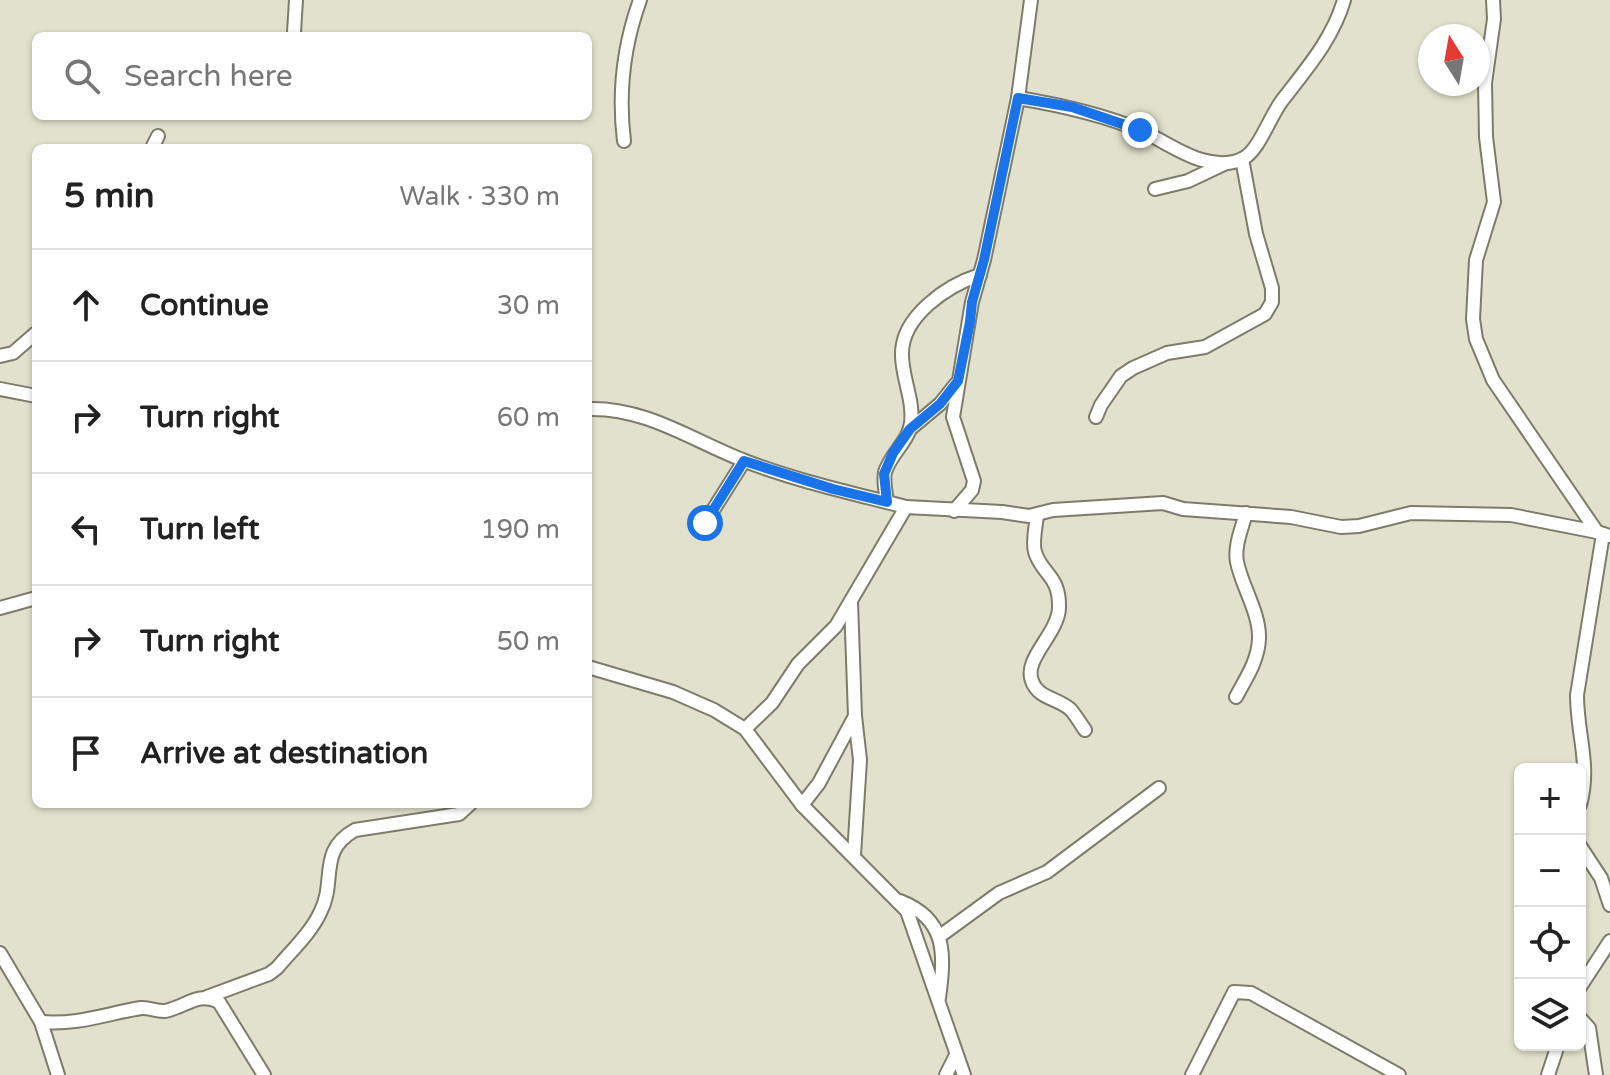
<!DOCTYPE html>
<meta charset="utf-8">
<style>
:root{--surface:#fff;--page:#f2f2f2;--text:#222;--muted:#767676;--line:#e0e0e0}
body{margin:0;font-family:"Varela Round",sans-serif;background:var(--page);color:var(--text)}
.controls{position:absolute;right:24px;bottom:24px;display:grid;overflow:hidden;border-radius:12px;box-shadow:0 2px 6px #0004}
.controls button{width:72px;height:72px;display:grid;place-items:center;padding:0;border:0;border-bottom:2px solid var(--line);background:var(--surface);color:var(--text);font:40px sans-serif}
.compass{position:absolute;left:1418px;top:24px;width:72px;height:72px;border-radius:50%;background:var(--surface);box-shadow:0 2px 6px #0004;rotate:349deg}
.stop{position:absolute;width:24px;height:24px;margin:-18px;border:6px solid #1a73e8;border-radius:50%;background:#fff}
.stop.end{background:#1a73e8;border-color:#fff;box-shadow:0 2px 8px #0008}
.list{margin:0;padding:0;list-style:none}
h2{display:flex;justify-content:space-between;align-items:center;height:104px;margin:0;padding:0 32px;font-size:34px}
h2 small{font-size:26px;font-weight:400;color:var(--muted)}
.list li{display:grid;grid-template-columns:52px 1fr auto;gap:24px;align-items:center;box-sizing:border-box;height:112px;padding:0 32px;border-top:2px solid var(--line)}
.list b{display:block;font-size:30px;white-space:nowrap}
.list em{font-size:26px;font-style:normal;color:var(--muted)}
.icon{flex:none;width:44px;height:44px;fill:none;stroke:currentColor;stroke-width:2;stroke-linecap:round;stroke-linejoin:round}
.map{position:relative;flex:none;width:1610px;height:1075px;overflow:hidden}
.search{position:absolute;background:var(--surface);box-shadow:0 2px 6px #0004;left:32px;top:32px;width:560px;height:88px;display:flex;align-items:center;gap:20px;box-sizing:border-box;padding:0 28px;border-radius:12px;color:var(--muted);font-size:30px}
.panel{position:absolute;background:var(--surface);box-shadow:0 2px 6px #0004;left:32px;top:144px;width:560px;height:664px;border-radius:12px}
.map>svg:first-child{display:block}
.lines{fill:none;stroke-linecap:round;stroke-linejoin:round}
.minor-casing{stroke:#7d7c6a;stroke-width:16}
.minor{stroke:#fff;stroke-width:12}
.route{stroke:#1a73e8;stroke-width:10}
</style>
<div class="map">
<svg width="1610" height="1075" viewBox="0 0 1610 1075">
<rect width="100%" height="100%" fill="#e1e1cd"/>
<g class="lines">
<defs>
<g id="minor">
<polyline points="1493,0 1494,19 1485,83 1486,137 1494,202 1476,260 1473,319 1476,339 1493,380 1597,532 1610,536"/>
<polyline points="294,32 296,0"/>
<path d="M1018,98C1060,105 1102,114 1142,131C1162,140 1181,154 1202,160C1215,164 1232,165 1244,158C1260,149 1271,113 1284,98C1308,67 1333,38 1344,0"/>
<path d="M624,141C618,92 623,47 640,0"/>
<polyline points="152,148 158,136"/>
<polyline points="1155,189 1188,181 1226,163"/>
<polyline points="0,356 13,353 36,333"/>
<polyline points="0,389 36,396"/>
<path d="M588,409C646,407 693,441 745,461C797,481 852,493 906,507"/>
<polyline points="1096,417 1101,405 1121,376 1133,368 1167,353 1205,347 1265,314 1272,302 1272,288 1256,234 1242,159"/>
<polyline points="910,429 940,404 956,384"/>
<path d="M887,502C886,493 883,481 885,472C891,453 909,441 911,423C914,400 902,378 902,355C901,316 948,285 980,275"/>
<polyline points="954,511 972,490 974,481 953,417 972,302 984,260 1018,98 1031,0"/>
<path d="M1037,515C1036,526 1032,542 1035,552C1042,575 1060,575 1059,608C1058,634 1023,659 1032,681C1038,699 1059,698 1071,710C1076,716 1081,724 1085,730"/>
<polyline points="705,523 744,461"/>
<polyline points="851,602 855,716 860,760 854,855"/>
<polyline points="0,608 36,598"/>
<polyline points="588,667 673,692 714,710 745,729 802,805 907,911 964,1075"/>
<path d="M1236,697C1246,678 1258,661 1259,639C1260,613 1242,587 1237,562C1234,546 1242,528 1246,513"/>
<polyline points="745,729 772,703 798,664 836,626 906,507 1002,512 1029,516 1053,510 1163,503 1183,509 1291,517 1341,527 1359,526 1411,513 1511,515 1597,532"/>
<polyline points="802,805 819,783 855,716"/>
<path d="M1580,805C1591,765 1577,735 1577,695L1603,534"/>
<polyline points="1580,846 1601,878 1610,905"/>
<path d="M900,901C947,919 945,954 939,998"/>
<polyline points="940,936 999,893 1047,872 1159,788"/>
<polyline points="0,953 41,1022 58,1075"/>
<polyline points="1580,987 1610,941"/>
<path d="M207,997L269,974L277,968C291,951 310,934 320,913C337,881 317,851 355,830L459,814L470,804"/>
<polyline points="1580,1018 1589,1028 1596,1075"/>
<path d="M41,1022C78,1025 105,1014 141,1008C149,1007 157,1012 165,1011C186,1007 198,991 219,1002L264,1075"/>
<polyline points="946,1075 956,1055"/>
<polyline points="1192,1075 1234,992 1251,993 1399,1075"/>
<polyline points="1548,1075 1558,1045"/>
</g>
</defs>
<use href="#minor" class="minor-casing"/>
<use href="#minor" class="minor"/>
</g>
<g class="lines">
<polyline class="route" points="705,523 744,461 833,489 887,502 884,474 893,453 910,429 940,404 958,381 970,322 972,302 984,260 1018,98 1072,107 1140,130"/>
</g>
</svg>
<div class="controls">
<button>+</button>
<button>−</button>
<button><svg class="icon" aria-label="locate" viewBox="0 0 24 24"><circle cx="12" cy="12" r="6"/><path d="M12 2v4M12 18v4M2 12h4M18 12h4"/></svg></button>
<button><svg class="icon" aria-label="layers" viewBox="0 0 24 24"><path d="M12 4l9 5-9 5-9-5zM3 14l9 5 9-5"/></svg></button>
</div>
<svg class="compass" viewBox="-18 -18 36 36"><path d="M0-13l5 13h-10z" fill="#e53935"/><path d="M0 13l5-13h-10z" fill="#767676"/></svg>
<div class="stop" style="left:705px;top:523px"></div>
<div class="stop end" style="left:1140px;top:130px"></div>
<div class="search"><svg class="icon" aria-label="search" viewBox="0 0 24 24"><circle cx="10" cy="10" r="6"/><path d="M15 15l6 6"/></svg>Search here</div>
<section class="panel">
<h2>5 min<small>Walk · 330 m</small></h2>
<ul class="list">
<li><svg class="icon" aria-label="ahead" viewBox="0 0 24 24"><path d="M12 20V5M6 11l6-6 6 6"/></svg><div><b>Continue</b></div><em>30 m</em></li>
<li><svg class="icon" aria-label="right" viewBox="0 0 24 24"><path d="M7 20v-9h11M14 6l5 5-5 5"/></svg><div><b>Turn right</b></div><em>60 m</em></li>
<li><svg class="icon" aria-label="left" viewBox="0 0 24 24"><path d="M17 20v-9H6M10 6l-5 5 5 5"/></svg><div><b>Turn left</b></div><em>190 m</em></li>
<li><svg class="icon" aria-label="right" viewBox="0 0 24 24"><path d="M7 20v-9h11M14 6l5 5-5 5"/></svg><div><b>Turn right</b></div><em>50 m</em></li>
<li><svg class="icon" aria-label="arrive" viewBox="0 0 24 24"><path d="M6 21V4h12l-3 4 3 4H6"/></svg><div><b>Arrive at destination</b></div></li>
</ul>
</section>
</div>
